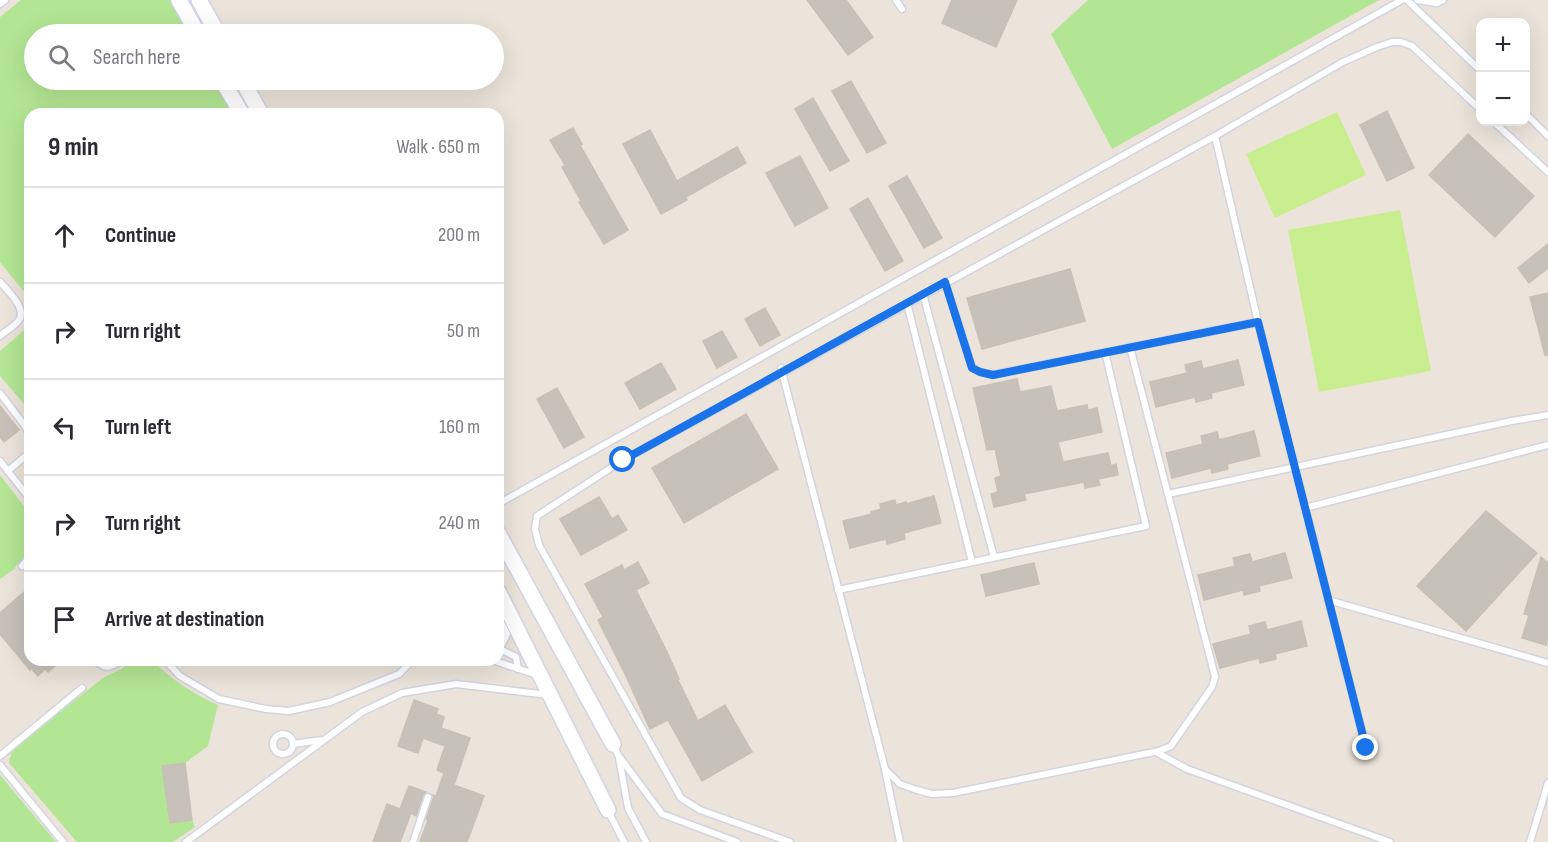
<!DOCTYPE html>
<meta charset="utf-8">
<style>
:root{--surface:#fff;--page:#f7f7f7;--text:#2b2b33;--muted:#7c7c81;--line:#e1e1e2}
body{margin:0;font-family:"Sofia Sans Condensed",sans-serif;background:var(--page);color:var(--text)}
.controls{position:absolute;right:18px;top:18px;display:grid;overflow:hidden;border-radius:12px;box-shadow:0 6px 24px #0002}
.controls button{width:54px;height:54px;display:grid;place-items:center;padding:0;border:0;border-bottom:2px solid var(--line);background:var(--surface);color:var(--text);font:30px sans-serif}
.stop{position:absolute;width:18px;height:18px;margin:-14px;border:4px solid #1a73e8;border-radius:50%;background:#fff}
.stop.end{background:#1a73e8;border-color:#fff;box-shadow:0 2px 6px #0008}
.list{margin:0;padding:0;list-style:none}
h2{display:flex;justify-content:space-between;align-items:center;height:78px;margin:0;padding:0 24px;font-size:26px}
h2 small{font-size:20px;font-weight:400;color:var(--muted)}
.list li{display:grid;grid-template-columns:39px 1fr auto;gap:18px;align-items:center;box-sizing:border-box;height:96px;padding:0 24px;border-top:2px solid var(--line)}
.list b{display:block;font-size:22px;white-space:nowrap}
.list em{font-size:20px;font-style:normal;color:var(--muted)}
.icon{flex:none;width:33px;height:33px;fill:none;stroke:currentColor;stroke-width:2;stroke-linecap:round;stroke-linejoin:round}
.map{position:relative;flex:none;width:1548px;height:842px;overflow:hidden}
.search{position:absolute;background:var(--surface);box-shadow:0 6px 24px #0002;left:24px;top:24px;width:480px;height:66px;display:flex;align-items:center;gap:15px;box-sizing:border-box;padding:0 21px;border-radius:33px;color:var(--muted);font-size:22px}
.panel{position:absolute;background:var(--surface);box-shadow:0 6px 24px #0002;left:24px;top:108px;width:480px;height:558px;border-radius:18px}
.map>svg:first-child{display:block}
.green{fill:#b3e694}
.pitch{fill:#c9ee8f}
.building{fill:#c7c2b9;stroke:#c8c0b4;stroke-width:1.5}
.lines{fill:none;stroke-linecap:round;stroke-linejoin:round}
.service-casing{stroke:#d0d4e3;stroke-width:9}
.tertiary-casing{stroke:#d0d4e3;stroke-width:18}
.service{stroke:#fff;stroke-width:6}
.tertiary{stroke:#fff;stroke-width:15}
.route{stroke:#1a73e8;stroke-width:8}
</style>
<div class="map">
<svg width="1548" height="842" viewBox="0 0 1548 842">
<rect width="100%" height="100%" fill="#ece4da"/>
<g class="green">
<polygon points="21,0 173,0 192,34 34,34 34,80 217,80 237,114 30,114 30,299 0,262 0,17"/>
<polygon points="1088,0 1379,0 1112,149 1051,34"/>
<polygon points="30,325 30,411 0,376 0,351"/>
<polygon points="0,475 30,514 30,550 13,570 0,579"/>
<path d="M132,660H153C167,678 198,696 218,705L208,746L185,763L162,766L170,823L192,820L195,827L173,842H77L9,763L12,749L103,678L123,668Z"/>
<polygon points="0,775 56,842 0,842"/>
</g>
<g class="pitch">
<polygon points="1337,112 1366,175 1275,218 1246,154"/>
<polygon points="1400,210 1431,371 1319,392 1288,230"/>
</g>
<g class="building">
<polygon points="807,0 846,0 873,37 848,55"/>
<polygon points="952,0 1017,0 996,47 942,23"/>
<polygon points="851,81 886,143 867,153 832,91"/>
<polygon points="813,98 849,161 830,171 795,109"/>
<polygon points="1387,111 1414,168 1387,181 1360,125"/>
<polygon points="573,128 582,144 580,145 628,230 604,244 579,202 581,201 562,167 565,165 550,140"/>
<polygon points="650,130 677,181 737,147 746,163 686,197 687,200 661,214 623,144"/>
<polygon points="1468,134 1534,196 1495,237 1429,175"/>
<polygon points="800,156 828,208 795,226 766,173"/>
<polygon points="907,176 942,238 924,248 889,186"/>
<polygon points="868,198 903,261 885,271 850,209"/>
<polygon points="1548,244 1548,268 1529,283 1518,268"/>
<polygon points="1070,269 1085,321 982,349 967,298"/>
<polygon points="1548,293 1548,355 1545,355 1530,297"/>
<polygon points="765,308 780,335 760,346 745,319"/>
<polygon points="722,331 737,357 717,368 703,341"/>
<polygon points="1238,360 1244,385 1211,393 1212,398 1196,402 1195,397 1156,407 1150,382 1187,373 1185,365 1201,361 1203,369"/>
<polygon points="661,363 676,389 640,409 625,383"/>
<polygon points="1017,379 1020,392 1051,386 1057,411 1087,405 1088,410 1097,408 1102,432 1058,442 1063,462 1108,453 1111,466 1116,464 1118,475 1098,479 1100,485 1085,488 1084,482 1024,494 1026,500 994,507 991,494 998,492 995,478 1001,476 995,449 987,450 973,388"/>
<polygon points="557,388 584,437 564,448 537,399"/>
<polygon points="0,406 19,430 4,442 0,437"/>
<polygon points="746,414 778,469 684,523 652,468"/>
<polygon points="1254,431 1260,456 1227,464 1228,469 1212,473 1211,468 1172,478 1166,453 1203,444 1201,436 1217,432 1219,440"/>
<polygon points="934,496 941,523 904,533 905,539 887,544 886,539 850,548 843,521 872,514 871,512 881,509 880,504 895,500 896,505 906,502 906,504"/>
<polygon points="599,497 612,519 618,515 627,530 581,555 560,519"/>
<polygon points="1486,511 1537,553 1466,631 1417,586"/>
<polygon points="1285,553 1292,578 1259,586 1260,591 1244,595 1243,590 1204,600 1198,575 1235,566 1233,558 1250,554 1252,562"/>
<polygon points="1541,557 1548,563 1548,637 1546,645 1522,638 1529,615 1524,614"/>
<polygon points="638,562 649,583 636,590 667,652 679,679 678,680 698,721 725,705 752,752 702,781 668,720 650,729 626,676 598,620 603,617 585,584 622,565 624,570"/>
<polygon points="1034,563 1039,584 986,596 981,575"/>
<polygon points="30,587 30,660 62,660 48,672 45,669 38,676 30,667 30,670 0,634 0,613"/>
<polygon points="1301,621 1307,646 1275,654 1276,659 1260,663 1259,658 1220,668 1213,644 1251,634 1249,626 1265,622 1267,630"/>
<polygon points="414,700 438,709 436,714 444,717 441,728 470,738 454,785 484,796 467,842 420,842 428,820 426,819 433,799 433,795 436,796 444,773 437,770 445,746 423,738 418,753 398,746"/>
<polygon points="185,763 192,820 170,823 162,766"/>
<polygon points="409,786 426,792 423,795 416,816 411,813 400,842 373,842 387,804 400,809"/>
</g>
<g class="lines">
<defs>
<g id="service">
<polyline points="896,0 902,9"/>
<polyline points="1407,0 1480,70"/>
<polyline points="1417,0 1437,3 1443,0"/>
<polyline points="0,4 5,0"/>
<polyline points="1526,114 1548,136"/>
<polyline points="1494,122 1548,172"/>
<polyline points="1215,136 1258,322 1366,748"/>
<path d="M0,282C7,290 27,308 19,320C15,326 6,331 0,336"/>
<polyline points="945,282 972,367 980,372 992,375 1258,322"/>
<polyline points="923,294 994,557"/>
<polyline points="907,303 972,562"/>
<polyline points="781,368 885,769 900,784 917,790 932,794 953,793 1159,751 1171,746 1212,687 1215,677 1211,661 1130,347"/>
<polyline points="0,393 25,426 30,436"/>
<polyline points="0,461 30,499"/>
<polyline points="8,471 30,452"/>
<polyline points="1168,494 1512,421 1548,415"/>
<polyline points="498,504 1402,0"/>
<polyline points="1305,508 1548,445"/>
<polyline points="22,566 30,557"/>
<polyline points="838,590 1146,526 1105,352"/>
<polyline points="1328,600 1548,663"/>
<polyline points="498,617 507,634 500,648"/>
<polyline points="498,648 516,657 518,669"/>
<path d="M95,660C106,671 111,667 122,660"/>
<polyline points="165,660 180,676 219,699 266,709 289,711 330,702 399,674 413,660"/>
<polyline points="492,660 537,675"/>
<circle cx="283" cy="744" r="10"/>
<polyline points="293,744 322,740"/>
<polyline points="614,746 618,755 662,814 737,842"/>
<polyline points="1156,752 1187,769 1390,842"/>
<polyline points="0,756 82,688"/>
<polyline points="619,758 628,808 646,842"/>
<polyline points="0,765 63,842"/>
<polyline points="885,770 900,842"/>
<polyline points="608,811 624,842"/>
<polyline points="186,842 362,712 402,693 456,684 549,695"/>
<polyline points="413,842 428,797"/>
<polyline points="790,842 700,810 681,798 539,545 535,529 537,516 623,460 1215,136 1343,62 1377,47 1392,42 1401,42 1412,46 1480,109"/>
<polyline points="1530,842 1548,783"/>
</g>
<g id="tertiary">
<polyline points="179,0 198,34"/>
<polyline points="199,0 218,34"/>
<polyline points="222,80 242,114"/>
<polyline points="242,80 261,114"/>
<polyline points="498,533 613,744"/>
<polyline points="498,591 608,810"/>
</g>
</defs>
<use href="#service" class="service-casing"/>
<use href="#tertiary" class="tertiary-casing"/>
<use href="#service" class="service"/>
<use href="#tertiary" class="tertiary"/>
</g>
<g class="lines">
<polyline class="route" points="623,460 945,282 972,368 980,372 993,375 1258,322 1366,748"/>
</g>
</svg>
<div class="controls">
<button>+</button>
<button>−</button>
</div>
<div class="stop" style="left:623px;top:460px"></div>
<div class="stop end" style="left:1366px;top:748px"></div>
<div class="search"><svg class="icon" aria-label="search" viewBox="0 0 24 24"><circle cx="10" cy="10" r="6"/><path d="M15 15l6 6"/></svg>Search here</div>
<section class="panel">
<h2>9 min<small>Walk · 650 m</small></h2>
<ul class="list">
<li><svg class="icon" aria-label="ahead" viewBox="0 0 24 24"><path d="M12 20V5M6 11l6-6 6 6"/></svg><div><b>Continue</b></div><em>200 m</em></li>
<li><svg class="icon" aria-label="right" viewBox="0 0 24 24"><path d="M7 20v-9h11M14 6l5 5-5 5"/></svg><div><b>Turn right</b></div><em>50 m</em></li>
<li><svg class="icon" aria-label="left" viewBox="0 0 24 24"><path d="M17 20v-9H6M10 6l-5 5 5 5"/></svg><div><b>Turn left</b></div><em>160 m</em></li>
<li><svg class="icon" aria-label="right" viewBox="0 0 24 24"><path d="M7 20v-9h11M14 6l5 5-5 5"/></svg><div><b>Turn right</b></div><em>240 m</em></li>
<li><svg class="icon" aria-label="arrive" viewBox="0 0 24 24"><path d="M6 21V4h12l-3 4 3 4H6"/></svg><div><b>Arrive at destination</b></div></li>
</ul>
</section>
</div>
